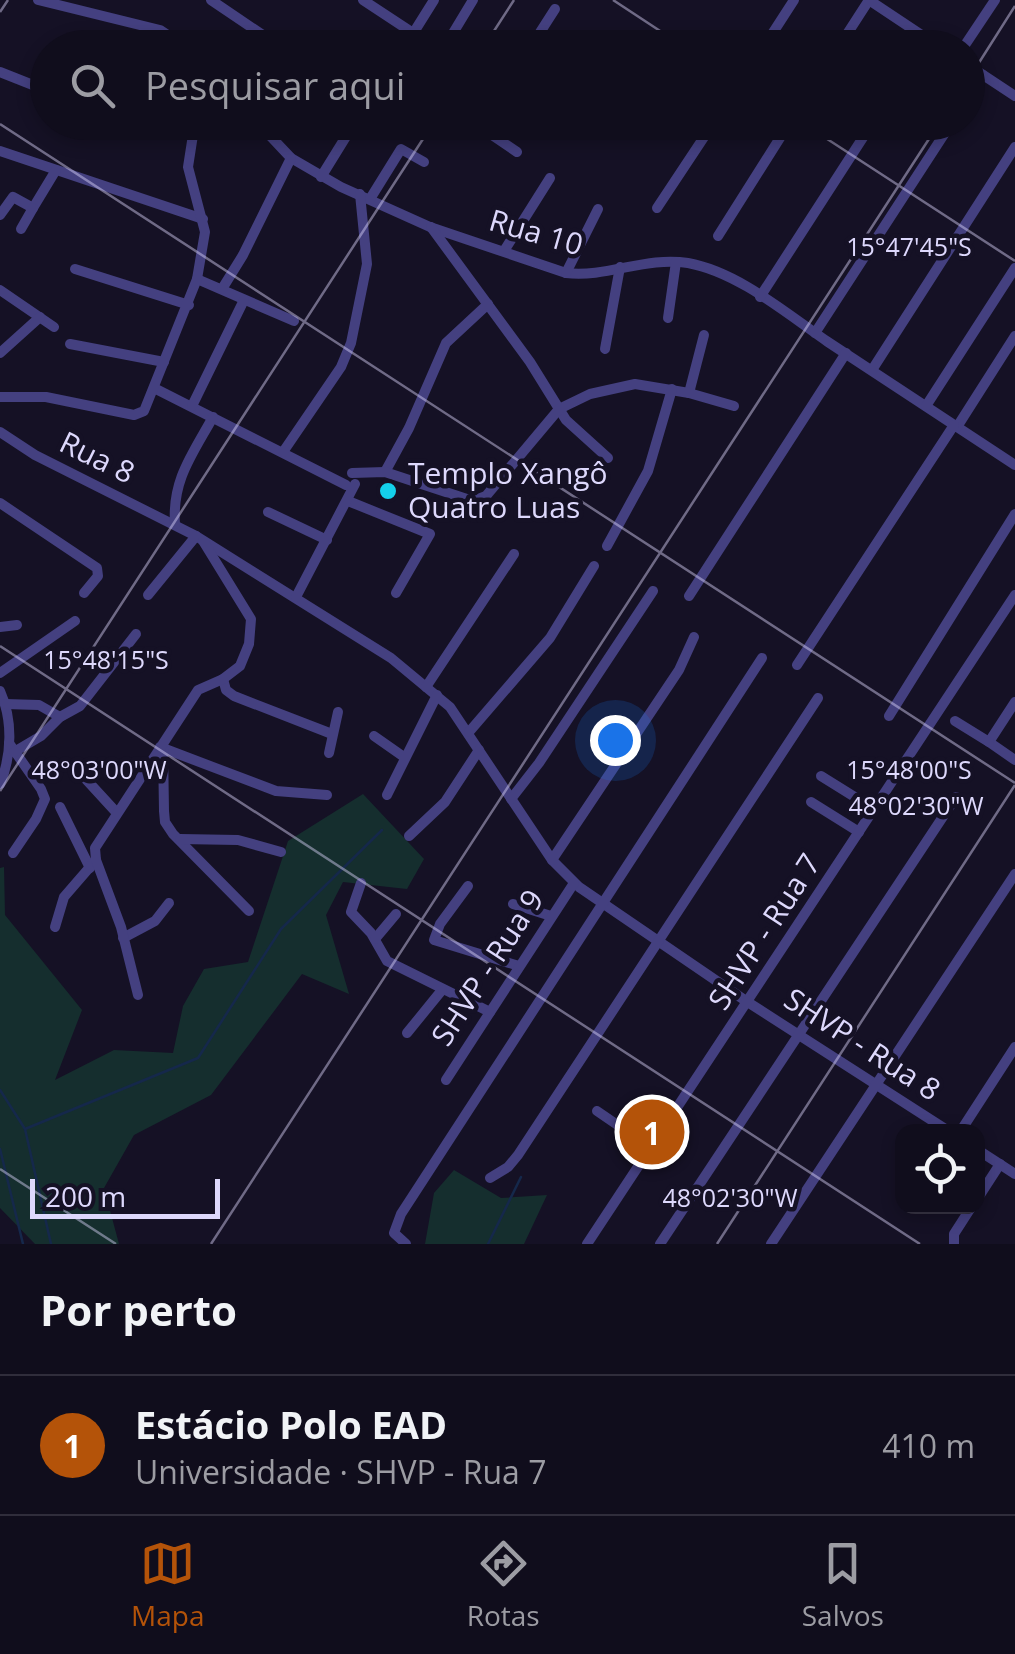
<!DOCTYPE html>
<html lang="pt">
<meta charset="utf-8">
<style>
:root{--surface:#100d1c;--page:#1e1b29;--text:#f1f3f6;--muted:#9c9ca3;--line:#302d3b;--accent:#b45309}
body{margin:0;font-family:"Open Sans",sans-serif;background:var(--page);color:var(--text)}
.controls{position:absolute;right:30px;bottom:30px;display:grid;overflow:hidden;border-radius:20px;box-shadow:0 5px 15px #0003}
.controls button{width:90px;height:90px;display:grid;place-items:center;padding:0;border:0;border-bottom:2px solid var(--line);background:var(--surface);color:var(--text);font:50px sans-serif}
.scale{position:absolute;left:30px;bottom:25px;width:190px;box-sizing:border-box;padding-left:10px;border:5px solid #ddd8fc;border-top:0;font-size:28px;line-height:35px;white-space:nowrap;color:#ddd8fc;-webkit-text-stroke:8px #151125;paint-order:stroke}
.you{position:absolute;left:615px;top:740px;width:35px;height:35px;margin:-25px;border:8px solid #fff;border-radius:50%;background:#1a73e8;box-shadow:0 0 0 15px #1a73e833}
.badge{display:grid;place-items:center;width:65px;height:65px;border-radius:50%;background:var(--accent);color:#fff;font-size:32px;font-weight:700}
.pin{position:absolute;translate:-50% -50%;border:5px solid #fff;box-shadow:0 2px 10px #0006}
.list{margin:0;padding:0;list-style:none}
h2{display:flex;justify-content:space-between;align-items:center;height:130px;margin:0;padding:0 40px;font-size:42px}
h2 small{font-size:32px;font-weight:400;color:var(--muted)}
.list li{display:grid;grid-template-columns:65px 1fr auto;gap:30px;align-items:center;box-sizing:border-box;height:140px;padding:0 40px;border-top:2px solid var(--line)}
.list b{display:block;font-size:38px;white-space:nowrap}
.list p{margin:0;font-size:32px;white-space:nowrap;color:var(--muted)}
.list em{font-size:32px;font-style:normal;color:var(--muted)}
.icon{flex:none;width:55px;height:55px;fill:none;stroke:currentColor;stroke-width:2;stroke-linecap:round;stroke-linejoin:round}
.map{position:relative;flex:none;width:1015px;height:1244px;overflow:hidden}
.search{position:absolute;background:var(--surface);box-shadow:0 5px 15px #0003;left:30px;right:30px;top:30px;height:110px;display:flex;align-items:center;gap:25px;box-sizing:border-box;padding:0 35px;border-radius:55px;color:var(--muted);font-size:38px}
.sheet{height:270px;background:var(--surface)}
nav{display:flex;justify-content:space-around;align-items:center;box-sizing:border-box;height:140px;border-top:2px solid var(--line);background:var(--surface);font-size:28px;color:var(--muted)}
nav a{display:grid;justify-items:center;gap:5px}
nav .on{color:var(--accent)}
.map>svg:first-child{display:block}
.green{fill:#152e2e}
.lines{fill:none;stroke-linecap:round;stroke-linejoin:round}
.stream{stroke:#15284b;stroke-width:2.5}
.minor{stroke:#444080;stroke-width:10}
.ticks{fill:none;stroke:#ddd8fc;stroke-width:2.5;stroke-opacity:0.45}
.poi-dot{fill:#14d0eb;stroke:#151125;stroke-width:4}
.labels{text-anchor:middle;stroke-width:9;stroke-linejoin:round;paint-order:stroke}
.street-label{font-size:30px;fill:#ddd8fc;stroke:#151125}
.poi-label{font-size:30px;fill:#ddd8fc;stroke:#151125;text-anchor:start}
.ticks-label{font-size:25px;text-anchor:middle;fill:#ddd8fc;stroke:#151125;stroke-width:9;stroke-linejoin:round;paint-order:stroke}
</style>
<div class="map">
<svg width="1015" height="1244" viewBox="0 0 1015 1244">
<rect width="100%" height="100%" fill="#151125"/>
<g class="green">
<polygon points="363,794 424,859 407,889 343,882 326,915 349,994 302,974 211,1095 134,1135 104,1188 119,1244 35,1244 0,1208 0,868 4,867 5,915 82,1010 55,1080 114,1050 173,1053 183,1006 204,969 248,962 288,841"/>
<polygon points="454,1170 501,1198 547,1195 524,1244 425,1244 434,1193"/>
</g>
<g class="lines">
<g class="stream">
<polyline points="0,1090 25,1129 51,1244"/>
<polyline points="25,1129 198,1058 281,929 382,830"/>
<polyline points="0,1149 23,1244"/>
<polyline points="488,1244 521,1177"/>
</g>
<g class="minor">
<polyline points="38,0 160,30 187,48"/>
<polyline points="211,0 282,48"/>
<polyline points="363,0 413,33"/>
<polyline points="869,0 941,48"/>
<polyline points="404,48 434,0"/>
<polyline points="444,48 473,0"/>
<polyline points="530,48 555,9"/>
<polyline points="763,48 794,0"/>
<polyline points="838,48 869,0"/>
<polyline points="963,48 995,0"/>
<polyline points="968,65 1015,96"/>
<polyline points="0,72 48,91"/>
<polyline points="968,99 983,75"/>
<polyline points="162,122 191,135"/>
<path d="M257,122L291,158L341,187L430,227L566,273C607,278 646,256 688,263C738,272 787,314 828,342C890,383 953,424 1015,465"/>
<polyline points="473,122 517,152"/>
<polyline points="0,151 203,219"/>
<polyline points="321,177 355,122"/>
<polyline points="370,199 401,149 424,162"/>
<polyline points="657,208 714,122"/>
<polyline points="0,215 13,197 33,208 56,170"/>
<polyline points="431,227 530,362 566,420 608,458"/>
<polyline points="21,229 33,208"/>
<polyline points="718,236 790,122"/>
<polyline points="504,251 550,178"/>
<polyline points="75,269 189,305"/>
<polyline points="566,273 598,209"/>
<polyline points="197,279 294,321"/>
<polyline points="222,289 243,255 291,158"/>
<polyline points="0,290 54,327"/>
<polyline points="760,297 873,122"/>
<polyline points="668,318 676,262"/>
<polyline points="815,333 952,122"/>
<polyline points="70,344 164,362"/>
<polyline points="605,349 620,267"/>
<polyline points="0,353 40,317"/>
<polyline points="872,370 1015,147"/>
<polyline points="154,388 346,485"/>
<polyline points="689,393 704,335"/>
<polyline points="0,397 46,397 134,415 144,411 197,279 205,232 188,167 195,122"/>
<polyline points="192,406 244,300"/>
<polyline points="926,406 1015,268"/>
<polyline points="957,427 1015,336"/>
<polyline points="0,432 35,455 196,536 391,658 450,707 552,860 579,887 746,1001 950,1132"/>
<polyline points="283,452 341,367 351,343 367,264 360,194"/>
<polyline points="385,472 409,428 446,343 488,304"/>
<polyline points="352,473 385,472 473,501 486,496 559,409 590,394 635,384 689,393 734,406"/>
<polyline points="348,501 430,534 396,593"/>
<polyline points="0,503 97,568 98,576 84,593"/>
<polyline points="268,512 327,540"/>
<path d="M175,524C172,480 192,455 213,417"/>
<polyline points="607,546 648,471 672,389"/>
<polyline points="148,595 196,536"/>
<polyline points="689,596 846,353"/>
<polyline points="296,597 355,484"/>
<polyline points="0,627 17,625"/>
<polyline points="797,665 954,425"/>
<polyline points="0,673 75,621"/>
<polyline points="223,679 226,690 234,696 332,734"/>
<polyline points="426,687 514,554"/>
<path d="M0,691C13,720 12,755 0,784"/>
<polyline points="1015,702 989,742 1015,760"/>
<polyline points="5,704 39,705 60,717"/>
<polyline points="889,716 1015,514"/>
<polyline points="955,721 989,742"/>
<polyline points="469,732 550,638 594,566"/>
<polyline points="374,736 404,757"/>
<polyline points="9,743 41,789 45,799 36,819 13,853"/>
<polyline points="160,747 276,791 327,795"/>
<polyline points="163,748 164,811 165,822 173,834 249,911"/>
<polyline points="14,752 41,736 60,717 80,706 136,634"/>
<polyline points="329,753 338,712"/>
<polyline points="72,764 116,812"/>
<polyline points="821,776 874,809"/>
<polyline points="387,795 437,695"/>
<polyline points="511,799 539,763 653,591"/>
<polyline points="811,802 859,832"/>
<polyline points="60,807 90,868"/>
<polyline points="409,836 445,802 479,750"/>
<polyline points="180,839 238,840 281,852"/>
<polyline points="552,860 679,670 694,637"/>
<polyline points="361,883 351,912 371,933 387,961 490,1012"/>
<polyline points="468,886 440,924 434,940 519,966"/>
<polyline points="513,904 551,916"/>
<polyline points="55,927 64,897 96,860"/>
<polyline points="123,938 155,921 169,903"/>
<polyline points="375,939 396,914"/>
<polyline points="138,995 121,927 96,860 95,848 198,690 223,679 240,666 249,644 251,619 203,541"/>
<polyline points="407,1033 442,990"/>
<polyline points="446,1080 574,883"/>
<polyline points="597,1111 651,1148"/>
<polyline points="960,1132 1015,1047"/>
<polyline points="978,1150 1015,1174"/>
<polyline points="490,1178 508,1167 518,1155 818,698"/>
<polyline points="978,1198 1000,1164"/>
<polyline points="406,1244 394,1233 401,1214 762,658"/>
<polyline points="587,1244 1015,595"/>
<polyline points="660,1244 956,797"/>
<polyline points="771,1244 1015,874"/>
<polyline points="954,1244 954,1234 972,1206"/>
</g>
</g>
<path class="ticks" d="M613,0L686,48M0,12L8,0M483,48L514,0M968,80L1015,6M801,122L1015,261M0,124L1015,783M0,646L920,1244M0,791L434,122M0,1169L116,1244M211,1244L940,122M717,1244L1015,785"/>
<circle class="poi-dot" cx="388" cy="491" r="10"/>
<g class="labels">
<g class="street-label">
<text transform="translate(536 233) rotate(16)" y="10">Rua 10</text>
<text transform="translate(97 458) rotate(26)" y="10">Rua 8</text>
<text transform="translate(765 932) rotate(-57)" y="10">SHVP - Rua 7</text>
<text transform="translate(488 968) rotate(-57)" y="10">SHVP - Rua 9</text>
<text transform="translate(862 1045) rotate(33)" y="10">SHVP - Rua 8</text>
</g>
<g class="poi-label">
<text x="408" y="484">Templo Xangô<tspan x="408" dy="34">Quatro Luas</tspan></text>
</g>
</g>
<g class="ticks-label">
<text x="909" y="256">15°47'45"S</text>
<text x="106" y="669">15°48'15"S</text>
<text x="909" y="779">15°48'00"S</text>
<text x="99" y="779">48°03'00"W</text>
<text x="916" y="815">48°02'30"W</text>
<text x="730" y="1207">48°02'30"W</text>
</g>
</svg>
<div class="controls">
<button><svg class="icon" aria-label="locate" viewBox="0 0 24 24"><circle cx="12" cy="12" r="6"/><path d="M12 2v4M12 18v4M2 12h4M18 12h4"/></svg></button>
</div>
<div class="scale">200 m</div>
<div class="you"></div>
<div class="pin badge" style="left:652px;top:1132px">1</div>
<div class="search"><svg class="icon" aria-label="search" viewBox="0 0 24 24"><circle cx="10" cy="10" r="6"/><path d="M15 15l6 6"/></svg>Pesquisar aqui</div>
</div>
<section class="sheet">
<h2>Por perto<small></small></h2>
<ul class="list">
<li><span class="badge">1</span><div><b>Estácio Polo EAD</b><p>Universidade · SHVP - Rua 7</p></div><em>410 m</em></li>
</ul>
</section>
<nav>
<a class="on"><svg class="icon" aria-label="map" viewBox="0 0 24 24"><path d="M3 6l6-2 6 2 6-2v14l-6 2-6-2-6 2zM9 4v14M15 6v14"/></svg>Mapa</a>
<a><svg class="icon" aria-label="directions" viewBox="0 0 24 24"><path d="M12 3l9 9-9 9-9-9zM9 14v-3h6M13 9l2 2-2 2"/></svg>Rotas</a>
<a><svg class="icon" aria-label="saved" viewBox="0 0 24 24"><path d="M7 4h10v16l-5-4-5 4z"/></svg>Salvos</a>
</nav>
